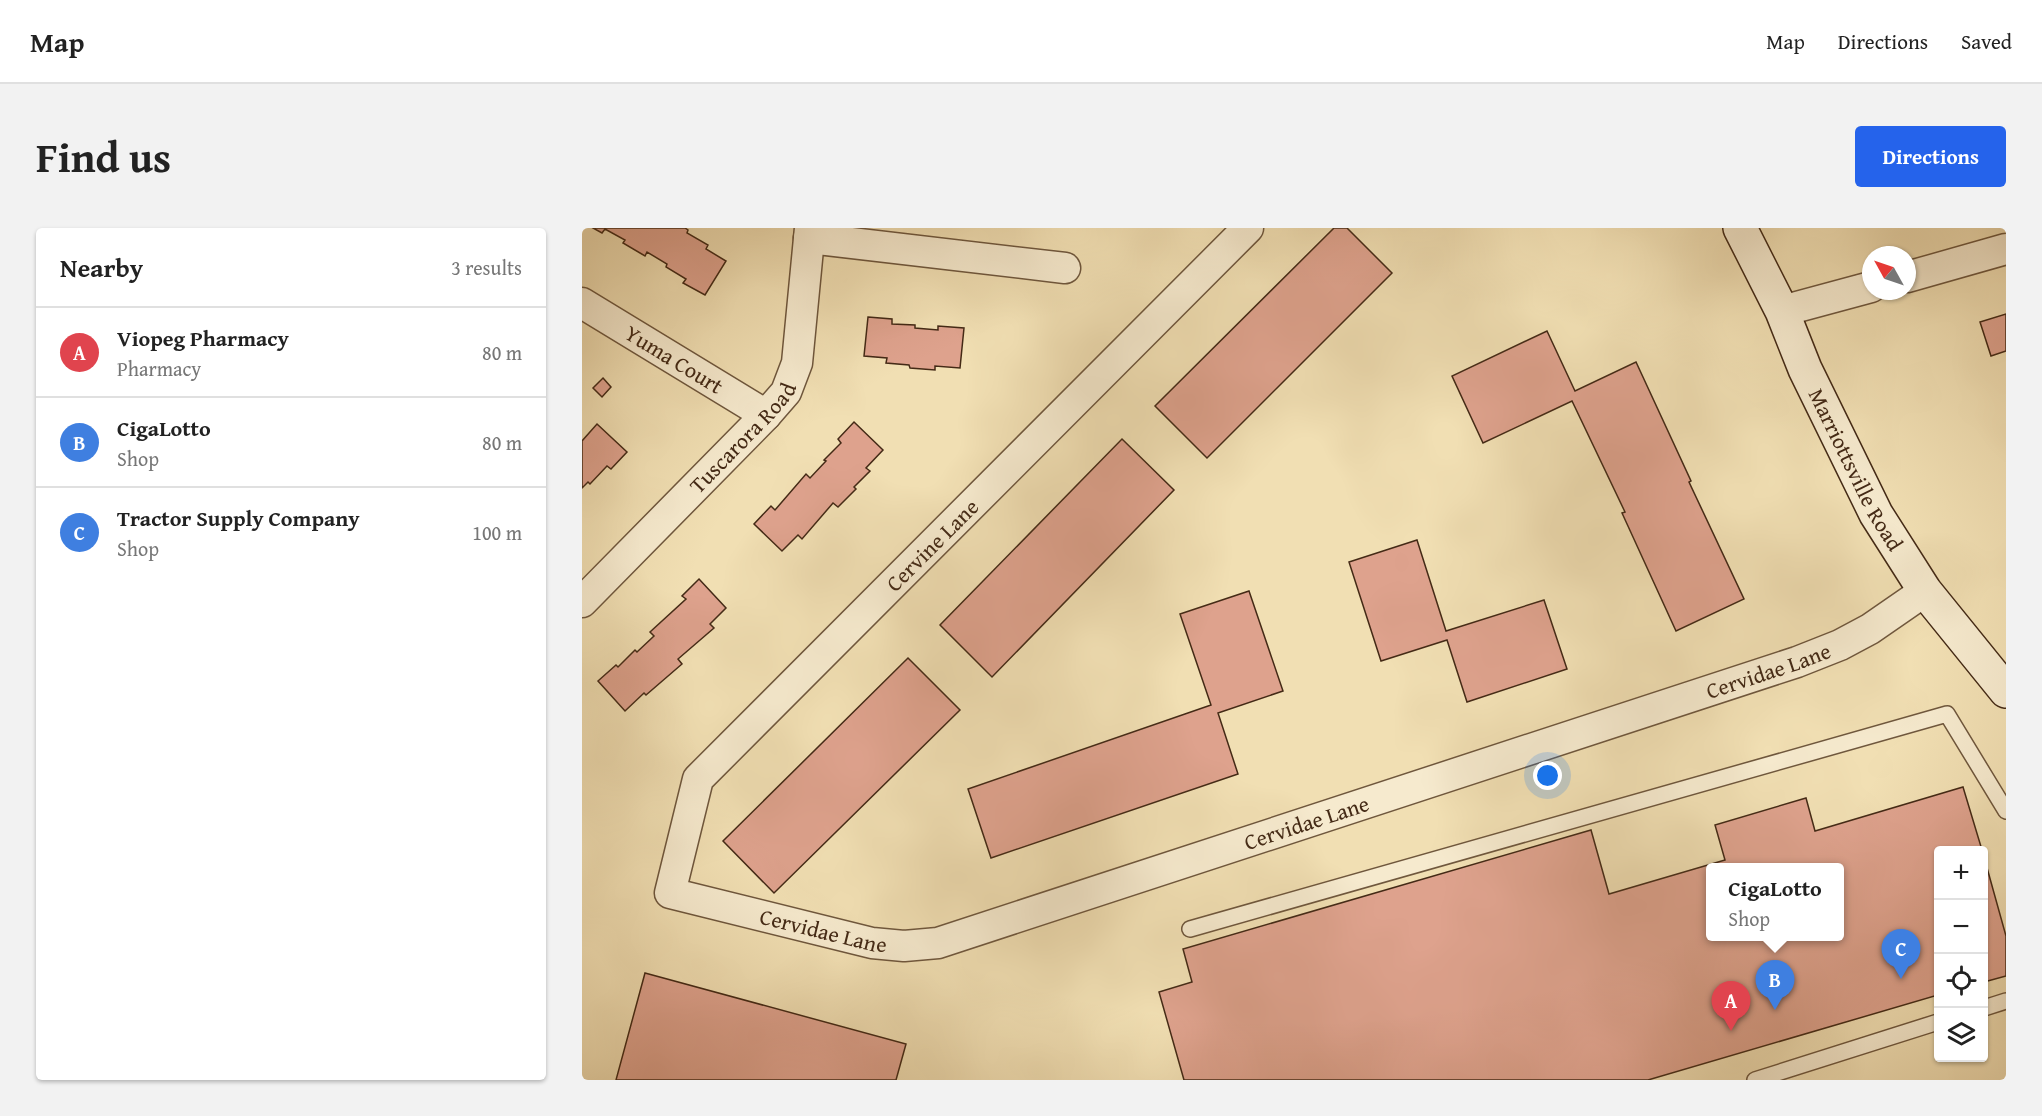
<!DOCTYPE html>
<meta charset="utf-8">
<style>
:root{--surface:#fff;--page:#f2f2f2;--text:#222;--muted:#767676;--line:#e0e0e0;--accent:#2563eb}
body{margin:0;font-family:"Gentium Book Plus",serif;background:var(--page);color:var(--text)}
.controls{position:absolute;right:18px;bottom:18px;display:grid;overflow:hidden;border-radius:6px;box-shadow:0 2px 4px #0004}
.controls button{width:54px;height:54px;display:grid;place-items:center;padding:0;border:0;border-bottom:2px solid var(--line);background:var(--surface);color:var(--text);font:30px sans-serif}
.compass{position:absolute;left:1280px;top:18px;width:54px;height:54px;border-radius:50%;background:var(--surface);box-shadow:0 2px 4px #0004;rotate:310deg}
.you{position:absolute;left:966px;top:548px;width:21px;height:21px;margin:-15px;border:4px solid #fff;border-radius:50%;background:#1a73e8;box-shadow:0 0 0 9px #1a73e833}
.badge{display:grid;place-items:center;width:39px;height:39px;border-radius:50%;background:var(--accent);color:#fff;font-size:20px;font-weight:700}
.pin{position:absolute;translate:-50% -50px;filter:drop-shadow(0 2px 3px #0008)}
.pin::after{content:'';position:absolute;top:32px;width:21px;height:18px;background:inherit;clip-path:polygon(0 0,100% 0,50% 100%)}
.popup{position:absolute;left:1124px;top:635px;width:138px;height:78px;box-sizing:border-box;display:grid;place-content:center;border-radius:6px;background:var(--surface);filter:drop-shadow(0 2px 4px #0005);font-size:20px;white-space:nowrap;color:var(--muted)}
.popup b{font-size:22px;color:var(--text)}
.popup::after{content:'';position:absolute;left:50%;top:100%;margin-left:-12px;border:12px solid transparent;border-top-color:var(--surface)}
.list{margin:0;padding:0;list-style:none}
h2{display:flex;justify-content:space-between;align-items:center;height:78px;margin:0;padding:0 24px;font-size:26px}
h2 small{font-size:20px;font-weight:400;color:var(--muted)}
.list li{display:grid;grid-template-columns:39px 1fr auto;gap:18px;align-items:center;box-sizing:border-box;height:90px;padding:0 24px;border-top:2px solid var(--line)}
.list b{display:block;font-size:22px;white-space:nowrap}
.list p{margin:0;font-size:20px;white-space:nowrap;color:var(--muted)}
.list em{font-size:20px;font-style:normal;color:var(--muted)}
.icon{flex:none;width:33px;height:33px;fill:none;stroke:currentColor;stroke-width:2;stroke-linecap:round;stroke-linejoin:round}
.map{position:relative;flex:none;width:1424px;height:852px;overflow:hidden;border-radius:6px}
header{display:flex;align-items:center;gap:36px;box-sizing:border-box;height:84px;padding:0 30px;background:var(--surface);border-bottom:2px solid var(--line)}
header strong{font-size:28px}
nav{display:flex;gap:33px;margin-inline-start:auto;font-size:21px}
.intro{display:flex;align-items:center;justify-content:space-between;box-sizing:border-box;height:144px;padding:0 36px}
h1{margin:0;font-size:42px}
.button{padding:15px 27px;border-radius:6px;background:var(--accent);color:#fff;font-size:21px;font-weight:700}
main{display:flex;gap:36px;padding:0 36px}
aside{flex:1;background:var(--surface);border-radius:6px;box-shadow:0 2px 4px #0004}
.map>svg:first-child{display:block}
.building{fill:#dea28d;stroke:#442a16;stroke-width:1.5;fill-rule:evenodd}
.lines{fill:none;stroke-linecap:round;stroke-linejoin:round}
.lane-casing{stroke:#6f573d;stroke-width:18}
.street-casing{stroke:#6f573d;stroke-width:33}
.secondary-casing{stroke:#442a16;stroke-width:36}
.lane{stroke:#f6eace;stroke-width:15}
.street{stroke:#f6eace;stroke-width:30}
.secondary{stroke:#f6eace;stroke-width:33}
.labels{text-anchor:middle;stroke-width:4.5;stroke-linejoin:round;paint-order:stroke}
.street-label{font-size:22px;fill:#442a16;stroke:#f6eace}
</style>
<header>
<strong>Map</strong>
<nav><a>Map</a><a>Directions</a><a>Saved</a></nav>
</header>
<div class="intro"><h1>Find us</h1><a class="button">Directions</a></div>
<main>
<aside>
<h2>Nearby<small>3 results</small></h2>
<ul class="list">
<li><span class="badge" style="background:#e0444e">A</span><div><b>Viopeg Pharmacy</b><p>Pharmacy</p></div><em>80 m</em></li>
<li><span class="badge" style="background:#3f7fe0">B</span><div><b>CigaLotto</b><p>Shop</p></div><em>80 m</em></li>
<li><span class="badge" style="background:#3f7fe0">C</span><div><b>Tractor Supply Company</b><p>Shop</p></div><em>100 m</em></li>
</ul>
</aside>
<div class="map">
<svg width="1424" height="852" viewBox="0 0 1424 852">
<rect width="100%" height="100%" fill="#f1dfb3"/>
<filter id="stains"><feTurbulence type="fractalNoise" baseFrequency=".00333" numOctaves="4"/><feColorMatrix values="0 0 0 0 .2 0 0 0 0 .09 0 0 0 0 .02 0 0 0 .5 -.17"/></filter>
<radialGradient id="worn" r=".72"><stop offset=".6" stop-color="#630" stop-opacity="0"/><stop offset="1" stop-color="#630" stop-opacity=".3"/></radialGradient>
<g class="building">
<polygon points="11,0 103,0 106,2 105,5 126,17 124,21 144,33 123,67 101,55 104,51 84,39 85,36 65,24 63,28 41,15 43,12 23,1 20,5"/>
<polygon points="752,0 765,0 810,45 625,230 573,178"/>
<polygon points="1424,86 1424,123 1409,128 1398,94"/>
<polygon points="286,89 310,91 310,96 333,97 333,100 356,102 356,98 382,100 378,140 353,138 353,142 328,140 327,137 304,135 305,130 282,128"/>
<polygon points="965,103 993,163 1054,134 1109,253 1107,254 1162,371 1094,403 1040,285 1043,284 990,173 901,215 870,148"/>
<polygon points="21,150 29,159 20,169 11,160"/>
<polygon points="272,194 301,222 284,240 288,243 272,259 274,261 256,279 251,275 220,311 216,307 200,323 172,296 189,278 193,282 224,246 228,250 244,233 242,232 259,215 256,211"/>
<polygon points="15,196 45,224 29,241 25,238 8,256 6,254 0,260 0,213"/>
<polygon points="540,211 592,262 410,449 358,397"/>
<polygon points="835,312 864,403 962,372 985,441 885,474 865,412 799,433 767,334"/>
<polygon points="117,351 144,380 128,396 132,400 96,431 100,436 64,467 62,465 43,483 16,453 34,437 36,439 53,422 55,424 72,408 68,404 104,371 100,368"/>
<polygon points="667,363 701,463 636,485 656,546 409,630 386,561 629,477 598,386"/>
<polygon points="326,430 378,482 192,665 141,613"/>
<path d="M1381,559L1400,622H1356V767L1066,852H602L577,764L610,754L601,721L1009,602L1027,666L1143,632L1133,597L1224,570L1233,603ZM1128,640H1258V708H1128Z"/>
<polygon points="1402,629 1424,708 1424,748 1402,754"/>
<polygon points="63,745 324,816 314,852 34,852"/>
</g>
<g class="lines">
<defs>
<g id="lane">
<polyline points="608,701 1365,486 1424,583"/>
<polyline points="1402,780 1424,773"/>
<polyline points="1173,852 1356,794"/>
</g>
<g id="street">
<path id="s1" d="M666,0L116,551L88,665L290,715L322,718L356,715L1215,434L1258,417L1288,401L1343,363"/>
<polyline points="227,10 483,40"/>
<polyline points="1325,49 1424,21"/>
<path id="s2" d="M0,75L184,187"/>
<polyline points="1200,83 1289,59"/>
<path id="s3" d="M0,374L184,187L204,164L215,135L228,0"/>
</g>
<g id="secondary">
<path id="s4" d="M1158,0L1200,83L1223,141L1294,286L1343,363L1424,463"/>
</g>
</defs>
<use href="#lane" class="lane-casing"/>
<use href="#street" class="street-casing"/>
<use href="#secondary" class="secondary-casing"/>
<use href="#lane" class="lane"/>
<use href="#street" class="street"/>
<use href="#secondary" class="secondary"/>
</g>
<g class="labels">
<g class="street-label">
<text dy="8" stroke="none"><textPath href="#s2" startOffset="108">Yuma Court</textPath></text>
<text dy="8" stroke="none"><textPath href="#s3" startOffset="230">Tuscarora Road</textPath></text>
<text dy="8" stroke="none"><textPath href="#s4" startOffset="268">Marriottsville Road</textPath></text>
<text transform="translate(350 317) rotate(-45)" y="8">Cervine Lane</text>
<text dy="8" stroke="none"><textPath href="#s1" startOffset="2044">Cervidae Lane</textPath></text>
<text dy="8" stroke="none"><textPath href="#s1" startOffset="1558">Cervidae Lane</textPath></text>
<text dy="8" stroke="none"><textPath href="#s1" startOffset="1054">Cervidae Lane</textPath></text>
</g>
</g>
<rect width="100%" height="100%" filter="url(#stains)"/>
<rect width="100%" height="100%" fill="url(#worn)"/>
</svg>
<div class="controls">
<button>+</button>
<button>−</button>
<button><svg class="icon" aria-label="locate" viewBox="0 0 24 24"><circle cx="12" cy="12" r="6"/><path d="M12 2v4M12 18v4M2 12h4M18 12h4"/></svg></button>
<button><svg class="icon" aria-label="layers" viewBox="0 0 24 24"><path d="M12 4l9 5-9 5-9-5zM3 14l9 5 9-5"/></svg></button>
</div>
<svg class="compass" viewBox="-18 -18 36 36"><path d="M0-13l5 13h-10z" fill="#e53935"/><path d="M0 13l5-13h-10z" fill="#767676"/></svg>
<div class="you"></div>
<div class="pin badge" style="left:1149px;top:803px;background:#e0444e">A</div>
<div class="pin badge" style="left:1193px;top:782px;background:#3f7fe0">B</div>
<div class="popup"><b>CigaLotto</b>Shop</div>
<div class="pin badge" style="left:1319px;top:751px;background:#3f7fe0">C</div>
</div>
</main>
